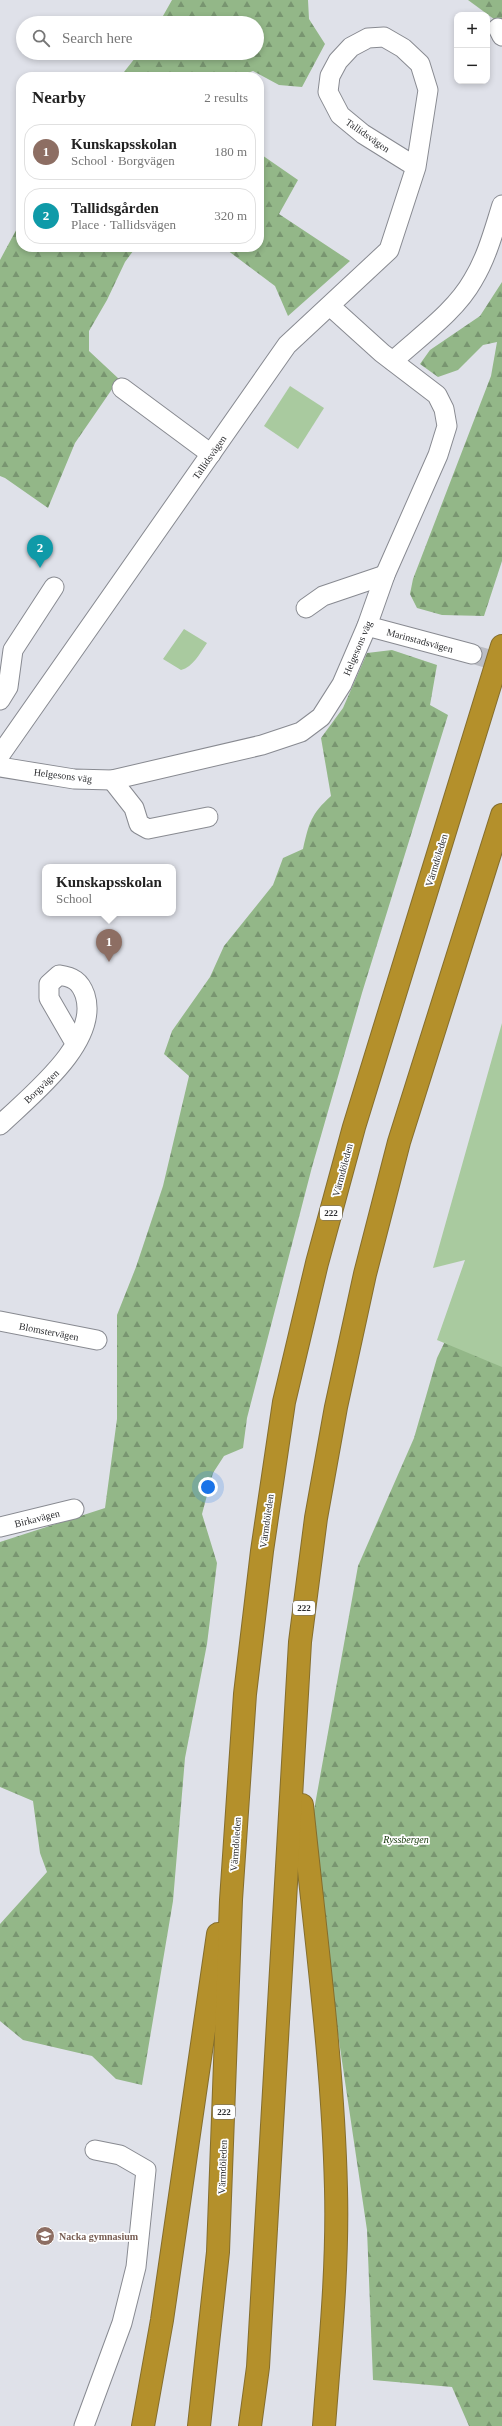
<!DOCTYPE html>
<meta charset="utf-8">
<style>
:root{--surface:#fff;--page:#f2f2f2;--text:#222;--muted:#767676;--line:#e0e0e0;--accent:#db2777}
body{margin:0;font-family:"Times New Roman",serif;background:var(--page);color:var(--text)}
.controls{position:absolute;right:12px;top:12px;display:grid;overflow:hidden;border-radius:8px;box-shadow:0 2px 6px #0003}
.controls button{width:36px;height:36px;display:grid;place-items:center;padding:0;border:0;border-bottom:1px solid var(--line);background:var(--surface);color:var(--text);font:20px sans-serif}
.you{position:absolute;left:208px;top:1487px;width:14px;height:14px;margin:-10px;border:3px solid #fff;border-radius:50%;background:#1a73e8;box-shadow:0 0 0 6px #1a73e833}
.badge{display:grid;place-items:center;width:26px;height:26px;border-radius:50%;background:var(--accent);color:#fff;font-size:13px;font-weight:700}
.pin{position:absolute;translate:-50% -33px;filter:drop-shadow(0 1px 2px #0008)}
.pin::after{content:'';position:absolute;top:21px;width:14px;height:12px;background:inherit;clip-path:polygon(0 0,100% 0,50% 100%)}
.popup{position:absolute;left:42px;top:864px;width:134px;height:52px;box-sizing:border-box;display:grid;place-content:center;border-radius:8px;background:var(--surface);filter:drop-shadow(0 1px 3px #0005);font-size:13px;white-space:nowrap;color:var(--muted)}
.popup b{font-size:15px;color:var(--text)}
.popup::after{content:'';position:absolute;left:50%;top:100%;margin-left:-8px;border:8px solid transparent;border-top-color:var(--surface)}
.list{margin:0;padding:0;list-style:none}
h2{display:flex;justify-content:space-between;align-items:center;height:52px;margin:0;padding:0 16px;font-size:17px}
h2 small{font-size:13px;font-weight:400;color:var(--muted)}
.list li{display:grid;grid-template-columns:26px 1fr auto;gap:12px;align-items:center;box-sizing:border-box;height:56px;margin:0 8px 8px;padding:0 8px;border:1px solid var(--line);border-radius:16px}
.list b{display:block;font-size:15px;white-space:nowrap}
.list p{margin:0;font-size:13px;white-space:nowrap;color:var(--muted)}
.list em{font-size:13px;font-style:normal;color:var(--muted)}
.icon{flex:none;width:22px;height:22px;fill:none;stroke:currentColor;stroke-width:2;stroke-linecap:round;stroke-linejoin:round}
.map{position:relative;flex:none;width:502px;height:2426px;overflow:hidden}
.search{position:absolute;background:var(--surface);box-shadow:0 2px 6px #0003;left:16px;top:16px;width:248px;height:44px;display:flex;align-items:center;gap:10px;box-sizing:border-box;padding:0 14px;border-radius:22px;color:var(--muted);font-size:15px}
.panel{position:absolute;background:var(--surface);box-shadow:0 2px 6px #0003;left:16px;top:72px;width:248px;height:180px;border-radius:16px}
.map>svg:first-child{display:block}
.forest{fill:url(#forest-firs)}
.green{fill:#a9ca9f}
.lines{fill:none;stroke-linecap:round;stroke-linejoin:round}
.minor-tunnel{stroke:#bbbdc4;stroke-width:19;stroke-dasharray:19 10;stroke-linecap:butt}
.minor-casing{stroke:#888a91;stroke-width:21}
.highway-casing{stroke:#856e2d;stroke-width:24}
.minor{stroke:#fff;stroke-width:19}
.highway{stroke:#b4902b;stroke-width:22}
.labels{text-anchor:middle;stroke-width:3.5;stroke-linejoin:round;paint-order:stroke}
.shield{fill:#fff;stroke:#6c6d6f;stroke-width:1}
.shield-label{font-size:9px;font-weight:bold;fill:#2d2e31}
.street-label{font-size:10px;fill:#2d2e31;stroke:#fff}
.park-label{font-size:10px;font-style:italic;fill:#153908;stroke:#fff}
.education-label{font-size:10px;font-weight:bold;fill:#785e54;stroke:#fff;text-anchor:start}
</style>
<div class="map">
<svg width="502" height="2426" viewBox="0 0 502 2426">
<defs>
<pattern id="forest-firs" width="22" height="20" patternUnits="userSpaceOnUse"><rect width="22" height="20" fill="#93b788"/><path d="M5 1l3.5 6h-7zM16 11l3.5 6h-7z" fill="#789570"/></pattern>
</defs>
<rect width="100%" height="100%" fill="#dfe1e9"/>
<g class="forest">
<polygon points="172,0 308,0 309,19 325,44 302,87 279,85 253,71 237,77 120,77 139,53 257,53 257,23 159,23"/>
<polygon points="468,0 502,0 502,25"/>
<polygon points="259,153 298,180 279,214 350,261 288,316 275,286 223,247 259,247"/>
<polygon points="21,221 21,247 136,247 125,262 107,300 89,331 89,351 119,379 75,443 48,508 5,478 0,476 0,260"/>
<polygon points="502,282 502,561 484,616 442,615 417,608 410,594 413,579 491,376 497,342 483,345 458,370 438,377 420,364 430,350 480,316"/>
<path d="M392,650L437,665L430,705L448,715L362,993L312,1167L247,1418L243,1448L224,1456L213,1473L202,1514L217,1563L207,1644L185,1758L173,1901L142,2085L116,2079L92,2056L23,2040L0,2021V1924L47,1872L40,1853L33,1801L0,1787V1542L105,1508L117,1419V1315L136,1267L163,1186L189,1076L164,1054L172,1031L210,977L224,946L273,885L283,858L303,849C309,823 311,814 331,796L321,738L343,708L367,653Z"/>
<polygon points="502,1259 502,2426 469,2426 452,2387 373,2380 367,2230 309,1838 358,1566 414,1438 437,1358 478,1272"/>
</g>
<g class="green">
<polygon points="290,386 324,408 298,449 264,426"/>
<path d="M184,629L207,643C200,653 193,667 181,670L163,659Z"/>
<polygon points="502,1023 502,1367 437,1340 465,1260 433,1268"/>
</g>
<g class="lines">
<polyline class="minor-tunnel" points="472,654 502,663"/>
<defs>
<g id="minor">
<polyline points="498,28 502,36"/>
<path d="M393,361C420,336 455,312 473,280C487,257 494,230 502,205"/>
<polyline points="122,388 211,454"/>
<polyline points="306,608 323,596 385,575"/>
<polyline points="367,626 472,654"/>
<polyline points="0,700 8,687 13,650 54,587"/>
<polyline points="0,755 287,345 389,250 416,167 428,90 420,64 403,48 384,37 368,38 351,47 338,61 330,76 328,92 340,115 363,134 416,167"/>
<polyline points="0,767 74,779 112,780 262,745 301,732 321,717 342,684 367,626 385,575 438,455 447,426 444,409 437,395 382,353 330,306"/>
<polyline points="112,780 134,808 139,824 148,829 208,817"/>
<path d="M0,1125C30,1096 100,1042 85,995C80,981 73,977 59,975L49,984V998L75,1043"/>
<polyline points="0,1321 97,1340"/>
<polyline points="0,1527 74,1509"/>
<polyline points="84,2426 122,2323 136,2267 146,2170 120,2155 95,2150"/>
</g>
<g id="highway">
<path d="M302,1805C315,1933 333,2061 336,2189C338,2268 330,2347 324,2426"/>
<polyline points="143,2426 162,2320 218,1934"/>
<polyline points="199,2426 218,2252 231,1900 245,1694 262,1551 284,1402 317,1263 354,1127 502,646"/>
<polyline points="250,2426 258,2367 300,1642 316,1518 336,1407 365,1274 399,1142 502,815"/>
</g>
</defs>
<use href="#minor" class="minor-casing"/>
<use href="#highway" class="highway-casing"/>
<use href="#minor" class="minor"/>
<use href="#highway" class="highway"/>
</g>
<defs>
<symbol id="school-disc" viewBox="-11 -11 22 22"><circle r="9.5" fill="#8d6e63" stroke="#fff"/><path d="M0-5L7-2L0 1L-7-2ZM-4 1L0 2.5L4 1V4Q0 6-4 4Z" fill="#fff"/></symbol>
</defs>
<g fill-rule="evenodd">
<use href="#school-disc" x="34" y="2225" width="22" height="22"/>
</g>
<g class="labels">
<g class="shield">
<rect x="320" y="1206" width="22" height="14" rx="3"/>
<rect x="293" y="1601" width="22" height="14" rx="3"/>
<rect x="213" y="2105" width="22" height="14" rx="3"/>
</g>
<g class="shield-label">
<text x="331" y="1216">222</text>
<text x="304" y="1611">222</text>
<text x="224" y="2115">222</text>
</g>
<g class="street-label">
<text transform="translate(368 135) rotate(35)" y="4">Tallidsvägen</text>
<text transform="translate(209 457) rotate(-55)" y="4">Tallidsvägen</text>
<text transform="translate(420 640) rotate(15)" y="4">Marinstadsvägen</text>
<text transform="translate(357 648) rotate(-67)" y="4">Helgesons väg</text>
<text transform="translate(63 775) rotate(7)" y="4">Helgesons väg</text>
<text transform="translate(436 860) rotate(-73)" y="4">Värmdöleden</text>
<text transform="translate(41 1086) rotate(-44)" y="4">Borgvägen</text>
<text transform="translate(342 1170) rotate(-75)" y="4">Värmdöleden</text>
<text transform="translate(49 1331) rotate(11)" y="4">Blomstervägen</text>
<text transform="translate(37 1518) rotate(-14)" y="4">Birkavägen</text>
<text transform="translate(266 1521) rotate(-82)" y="4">Värmdöleden</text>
<text transform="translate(235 1844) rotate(-86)" y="4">Värmdöleden</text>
<text transform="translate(222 2167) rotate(-88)" y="4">Värmdöleden</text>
</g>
<g class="park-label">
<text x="406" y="1843">Ryssbergen</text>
</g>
<g class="education-label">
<text x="59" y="2240">Nacka gymnasium</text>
</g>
</g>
</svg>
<div class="controls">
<button>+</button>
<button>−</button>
</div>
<div class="you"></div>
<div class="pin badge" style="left:109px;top:962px;background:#8d6e63">1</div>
<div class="popup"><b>Kunskapsskolan</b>School</div>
<div class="pin badge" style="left:40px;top:568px;background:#0f9aa8">2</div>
<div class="search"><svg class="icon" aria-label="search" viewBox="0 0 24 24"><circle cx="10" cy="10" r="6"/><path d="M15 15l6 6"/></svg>Search here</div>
<section class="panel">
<h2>Nearby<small>2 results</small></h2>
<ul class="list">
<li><span class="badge" style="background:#8d6e63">1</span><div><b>Kunskapsskolan</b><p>School · Borgvägen</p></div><em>180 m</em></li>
<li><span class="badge" style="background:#0f9aa8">2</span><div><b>Tallidsgården</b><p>Place · Tallidsvägen</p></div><em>320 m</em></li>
</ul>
</section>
</div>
